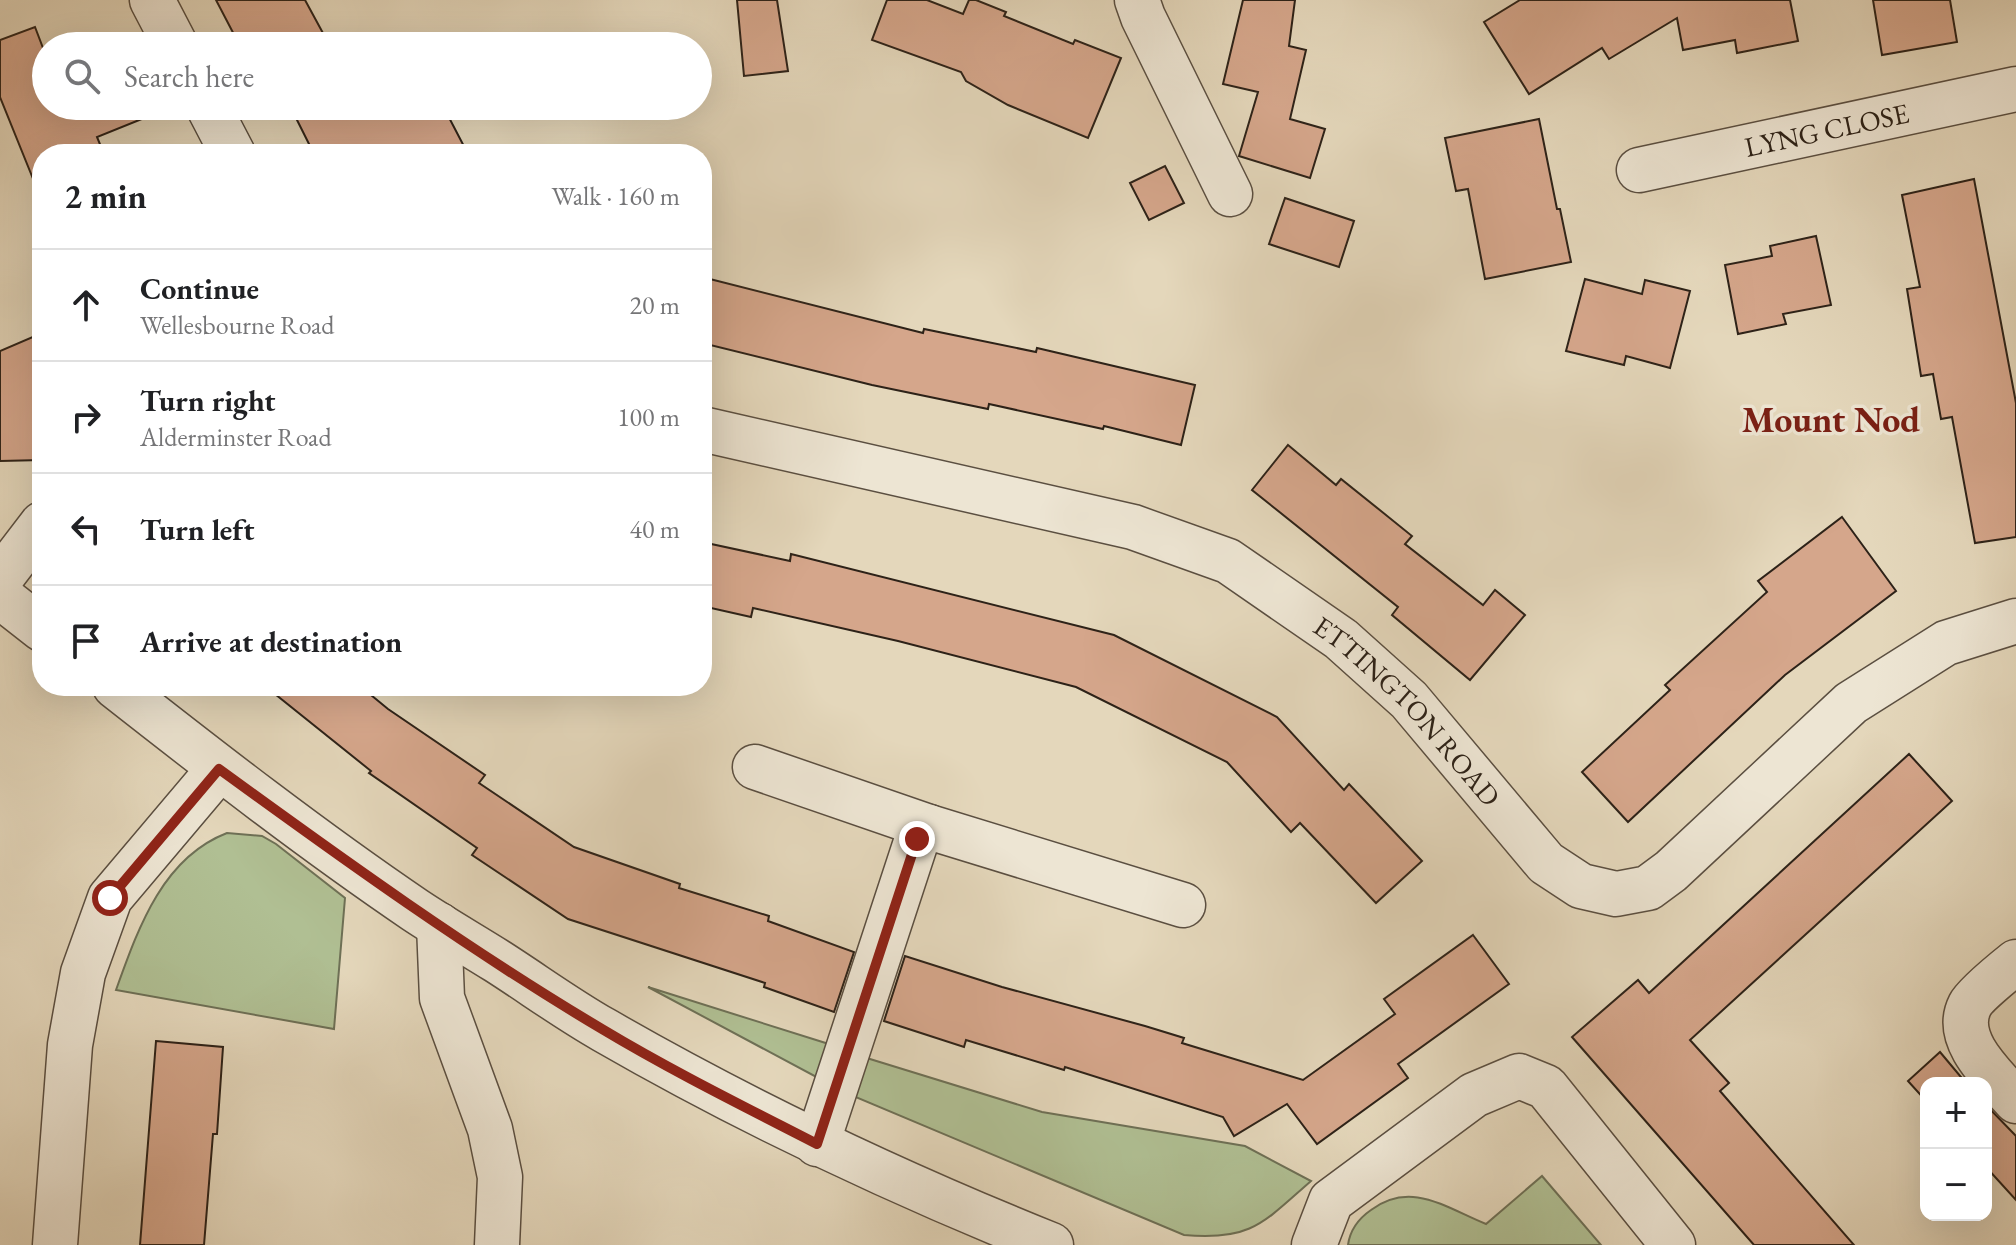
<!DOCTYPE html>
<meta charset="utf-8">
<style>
:root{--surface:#fff;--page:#f2f2f2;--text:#202124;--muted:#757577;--line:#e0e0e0}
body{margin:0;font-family:"EB Garamond",serif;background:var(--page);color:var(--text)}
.controls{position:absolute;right:24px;bottom:24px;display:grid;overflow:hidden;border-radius:16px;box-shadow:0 8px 32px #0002}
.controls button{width:72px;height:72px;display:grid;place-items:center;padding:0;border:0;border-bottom:2px solid var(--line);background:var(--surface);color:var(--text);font:40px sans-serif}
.stop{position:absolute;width:24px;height:24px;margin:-18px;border:6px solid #8f2418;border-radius:50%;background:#fff}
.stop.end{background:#8f2418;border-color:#fff;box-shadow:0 2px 8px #0008}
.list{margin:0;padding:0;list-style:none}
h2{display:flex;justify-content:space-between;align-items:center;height:104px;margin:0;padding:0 32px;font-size:34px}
h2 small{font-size:26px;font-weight:400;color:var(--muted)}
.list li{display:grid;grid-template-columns:52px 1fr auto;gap:24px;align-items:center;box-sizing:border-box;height:112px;padding:0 32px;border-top:2px solid var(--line)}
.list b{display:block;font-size:30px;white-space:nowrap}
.list p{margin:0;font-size:26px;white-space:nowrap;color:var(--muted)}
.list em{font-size:26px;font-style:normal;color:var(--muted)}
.icon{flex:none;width:44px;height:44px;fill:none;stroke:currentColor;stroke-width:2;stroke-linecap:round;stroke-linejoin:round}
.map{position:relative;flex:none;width:2016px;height:1245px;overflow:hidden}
.search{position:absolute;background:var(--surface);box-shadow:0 8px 32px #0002;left:32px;top:32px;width:680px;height:88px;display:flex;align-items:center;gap:20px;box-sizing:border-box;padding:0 28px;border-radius:44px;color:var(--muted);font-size:30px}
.panel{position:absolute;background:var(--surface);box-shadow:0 8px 32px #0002;left:32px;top:144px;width:680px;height:552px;border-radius:32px}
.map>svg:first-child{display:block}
.green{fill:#b0bf93;stroke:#6e7056;stroke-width:2}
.building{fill:#d5a68b;stroke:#2d2218;stroke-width:2}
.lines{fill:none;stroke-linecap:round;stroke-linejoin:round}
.minor-casing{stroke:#5b4f41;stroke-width:47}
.minor{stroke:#ede5d3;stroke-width:44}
.route{stroke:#8f2418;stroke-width:10}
.labels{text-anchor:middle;stroke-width:7;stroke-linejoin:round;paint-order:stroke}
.street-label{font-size:28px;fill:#2d2218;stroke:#ede5d3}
.district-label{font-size:36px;font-weight:bold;fill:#7a1f14;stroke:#ede5d3}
</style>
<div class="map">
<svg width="2016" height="1245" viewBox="0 0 2016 1245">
<rect width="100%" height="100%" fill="#e4d7bb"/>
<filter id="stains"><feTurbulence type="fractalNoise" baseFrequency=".0025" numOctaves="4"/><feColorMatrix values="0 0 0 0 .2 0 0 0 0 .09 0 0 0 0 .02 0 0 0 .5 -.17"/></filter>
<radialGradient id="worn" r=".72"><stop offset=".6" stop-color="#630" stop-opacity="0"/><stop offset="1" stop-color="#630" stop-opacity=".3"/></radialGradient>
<g class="green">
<path d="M227,833L262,836L276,844L345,898L334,1029L116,990C138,929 162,858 227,833Z"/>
<polygon points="648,987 832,1045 822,1080"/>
<path d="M857,1055L1042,1112L1245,1146L1311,1181C1263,1223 1251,1241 1184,1235L846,1093Z"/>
<path d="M1542,1176L1601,1245H1348C1350,1230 1358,1219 1371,1210C1411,1180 1446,1208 1486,1224Z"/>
</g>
<g class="building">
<polygon points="216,0 305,0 330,46 240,46"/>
<polygon points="737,0 777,0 788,71 744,76"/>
<polygon points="887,0 927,0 963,14 969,0 976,0 1006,12 1004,16 1073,44 1075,40 1121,58 1088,138 1008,105 966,81 961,72 872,40"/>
<polygon points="1243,0 1295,0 1289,46 1306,50 1290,119 1325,129 1310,178 1239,156 1258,92 1223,84"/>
<polygon points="1520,0 1790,0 1798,41 1737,53 1735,40 1683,50 1677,18 1609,59 1602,48 1529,94 1484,22"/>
<polygon points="1873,0 1950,0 1957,42 1882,55"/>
<polygon points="35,27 46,56 46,106 169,106 169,108 97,137 104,154 42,154 42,201 0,97 0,40"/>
<polygon points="290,106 443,106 468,154 314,154"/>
<polygon points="1539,119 1557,209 1560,209 1571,262 1485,279 1468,189 1456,191 1445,138"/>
<polygon points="1165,166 1184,203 1149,220 1130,183"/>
<polygon points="1974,179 2016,403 2016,537 1975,543 1952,417 1941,419 1933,374 1921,376 1907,289 1920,287 1902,195"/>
<polygon points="1285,198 1354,221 1339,267 1269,244"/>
<polygon points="1816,236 1831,305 1783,314 1786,324 1738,334 1725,265 1772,256 1770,246"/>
<polygon points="702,277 923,333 924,329 1036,352 1037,348 1195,385 1181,445 1104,426 1103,429 989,404 988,409 872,385 702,343"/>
<polygon points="1585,279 1642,294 1645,280 1690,291 1670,368 1626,356 1624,365 1566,351"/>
<polygon points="42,333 42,460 0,461 0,351"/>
<polygon points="1288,445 1336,485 1341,479 1381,511 1412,536 1405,544 1483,605 1495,590 1525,615 1470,680 1392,615 1398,607 1252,490"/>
<polygon points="1842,517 1896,591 1785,675 1628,822 1582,772 1670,690 1665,685 1767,592 1758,581"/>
<polygon points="702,542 790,561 791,554 1114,635 1277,717 1344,790 1349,784 1422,861 1376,903 1300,823 1291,832 1227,762 1076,687 898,641 753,608 751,617 702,606"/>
<polygon points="265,686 360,686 388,709 485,775 479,783 574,847 680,884 679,888 769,916 768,921 854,952 834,1012 764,987 765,983 568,919 472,855 477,848 369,773 371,771"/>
<polygon points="1909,754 1952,801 1690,1040 1729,1083 1720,1091 1854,1245 1754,1245 1572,1037 1638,980 1649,993"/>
<polygon points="1473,935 1509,984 1398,1064 1408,1078 1317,1144 1287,1104 1234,1136 1223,1117 1065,1067 1064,1070 966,1040 964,1047 884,1021 905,956 1002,987 1145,1026 1184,1038 1182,1043 1303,1080 1395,1014 1384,999"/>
<polygon points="156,1041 223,1047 217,1134 213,1134 204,1245 140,1245"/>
<polygon points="1940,1052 1966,1083 1926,1083 1926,1101 1908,1081"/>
<polygon points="1986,1105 2016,1136 2016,1200 1986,1167"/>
</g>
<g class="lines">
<defs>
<g id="minor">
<polyline points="152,0 176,46"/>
<polyline points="1137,0 1143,17 1230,194"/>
<polyline points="208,106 233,154"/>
<path id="s1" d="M1639,170L2016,89"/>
<path id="s2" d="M702,429L1133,527L1228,561L1341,639L1409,700L1546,863L1581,886L1616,894L1648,888L1671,871L1851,703L1946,643L2016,621"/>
<polyline points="0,579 42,524"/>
<polyline points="0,596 42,629"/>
<path d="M115,686C213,763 312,840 415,910C442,928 470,944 497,961C533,984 567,1009 604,1030C748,1113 897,1183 1051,1245"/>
<polyline points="755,767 929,827"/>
<polyline points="439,925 442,998 490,1129 500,1177 497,1245"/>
<path d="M2016,962C2006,970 1975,995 1970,1005C1952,1040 1995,1077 2016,1101"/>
<polyline points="817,1144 917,839 929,827 1183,905"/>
<polyline points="55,1245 70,1045 83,973 110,898 219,769"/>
<polyline points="1314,1245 1331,1201 1474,1095 1519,1076 1546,1087 1673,1245"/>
</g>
</defs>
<use href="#minor" class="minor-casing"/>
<use href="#minor" class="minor"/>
</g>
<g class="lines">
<path class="route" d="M110,898L219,769C344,860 469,950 602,1029C672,1071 745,1107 817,1144L917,839"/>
</g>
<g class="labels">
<g class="street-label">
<text dy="10" stroke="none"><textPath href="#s1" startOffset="192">LYNG CLOSE</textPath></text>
<text dy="10" stroke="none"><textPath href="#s2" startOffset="778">ETTINGTON ROAD</textPath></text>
</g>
<g class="district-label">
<text x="1831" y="432">Mount Nod</text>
</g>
</g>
<rect width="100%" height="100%" filter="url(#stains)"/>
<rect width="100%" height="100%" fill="url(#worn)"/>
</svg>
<div class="controls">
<button>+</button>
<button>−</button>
</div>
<div class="stop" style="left:110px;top:898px"></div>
<div class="stop end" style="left:917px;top:839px"></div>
<div class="search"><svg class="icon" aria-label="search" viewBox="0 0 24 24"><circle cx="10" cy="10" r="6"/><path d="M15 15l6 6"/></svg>Search here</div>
<section class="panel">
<h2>2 min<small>Walk · 160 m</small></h2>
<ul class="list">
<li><svg class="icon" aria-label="ahead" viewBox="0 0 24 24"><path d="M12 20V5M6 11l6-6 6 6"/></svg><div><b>Continue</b><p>Wellesbourne Road</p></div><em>20 m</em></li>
<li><svg class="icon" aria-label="right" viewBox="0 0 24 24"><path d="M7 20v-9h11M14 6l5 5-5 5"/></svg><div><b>Turn right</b><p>Alderminster Road</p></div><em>100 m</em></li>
<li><svg class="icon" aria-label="left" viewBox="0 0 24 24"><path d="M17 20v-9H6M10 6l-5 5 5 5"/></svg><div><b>Turn left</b></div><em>40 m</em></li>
<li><svg class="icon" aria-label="arrive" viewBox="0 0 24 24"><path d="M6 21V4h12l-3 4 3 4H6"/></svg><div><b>Arrive at destination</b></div></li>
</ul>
</section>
</div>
